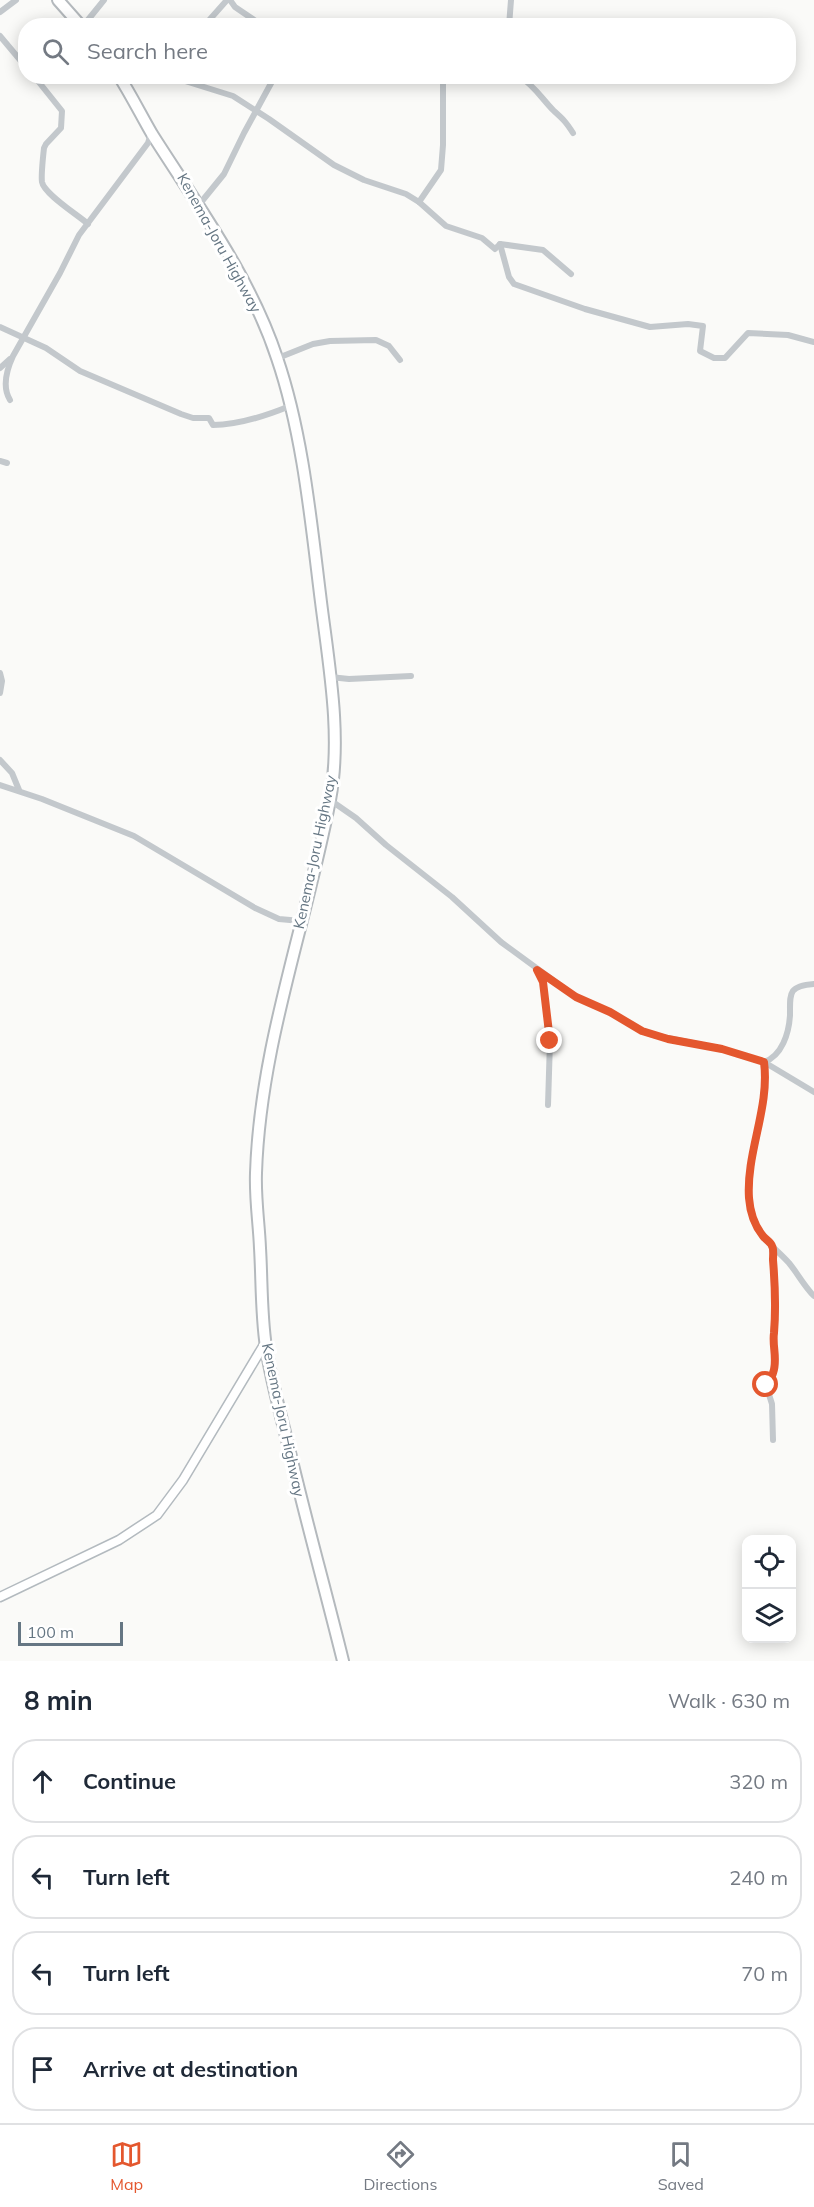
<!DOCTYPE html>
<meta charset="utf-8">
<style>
:root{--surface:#fff;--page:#f2f2f3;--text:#1f2937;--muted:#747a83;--line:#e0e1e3;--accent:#e4572e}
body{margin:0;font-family:Mulish,sans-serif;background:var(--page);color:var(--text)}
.controls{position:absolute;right:18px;bottom:18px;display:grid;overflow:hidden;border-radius:12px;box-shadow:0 3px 15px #0003}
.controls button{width:54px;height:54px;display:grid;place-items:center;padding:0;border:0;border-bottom:2px solid var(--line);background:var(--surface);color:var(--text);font:30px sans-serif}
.scale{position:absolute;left:18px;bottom:15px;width:105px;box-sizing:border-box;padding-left:6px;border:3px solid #657683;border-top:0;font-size:16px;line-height:21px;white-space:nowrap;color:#657683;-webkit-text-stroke:4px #fff;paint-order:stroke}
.stop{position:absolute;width:18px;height:18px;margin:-14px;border:4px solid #e4572e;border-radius:50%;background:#fff}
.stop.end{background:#e4572e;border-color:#fff;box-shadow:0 2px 6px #0008}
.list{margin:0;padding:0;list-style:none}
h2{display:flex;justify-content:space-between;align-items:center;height:78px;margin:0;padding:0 24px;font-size:26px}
h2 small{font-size:20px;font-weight:400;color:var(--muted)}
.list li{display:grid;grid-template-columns:39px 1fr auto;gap:18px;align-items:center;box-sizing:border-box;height:84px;margin:0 12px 12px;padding:0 12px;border:2px solid var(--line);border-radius:24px}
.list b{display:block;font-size:22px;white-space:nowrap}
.list em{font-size:20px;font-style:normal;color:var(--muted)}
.icon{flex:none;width:33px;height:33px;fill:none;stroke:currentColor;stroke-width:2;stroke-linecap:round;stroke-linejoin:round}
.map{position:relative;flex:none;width:814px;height:1661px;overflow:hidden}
.search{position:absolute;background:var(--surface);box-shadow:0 3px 15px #0003;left:18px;right:18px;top:18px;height:66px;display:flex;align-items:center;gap:15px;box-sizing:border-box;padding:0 21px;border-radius:24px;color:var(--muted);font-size:22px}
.sheet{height:462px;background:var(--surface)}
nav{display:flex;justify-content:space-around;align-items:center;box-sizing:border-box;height:84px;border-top:2px solid var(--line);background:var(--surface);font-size:16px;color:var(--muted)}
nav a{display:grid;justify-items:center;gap:3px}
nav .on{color:var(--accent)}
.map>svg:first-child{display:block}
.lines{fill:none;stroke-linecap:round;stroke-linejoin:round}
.secondary-casing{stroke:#b3babf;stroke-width:11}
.highway-casing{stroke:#b4b9bd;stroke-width:14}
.street{stroke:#c3c8cc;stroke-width:6}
.secondary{stroke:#fff;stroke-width:8}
.highway{stroke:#fff;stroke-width:10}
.route{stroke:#e4572e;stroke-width:8}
.labels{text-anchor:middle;stroke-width:6;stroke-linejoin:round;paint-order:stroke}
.street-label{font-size:15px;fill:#657683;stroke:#fff}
</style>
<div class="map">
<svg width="814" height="1661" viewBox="0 0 814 1661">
<rect width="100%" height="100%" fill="#fafaf8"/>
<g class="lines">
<defs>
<polyline id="secondary" points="0,1597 119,1540 157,1515 183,1480 265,1343"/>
<g id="highway">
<polyline points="58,0 81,26"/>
<path d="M119,76C131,95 141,115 152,134C197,205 250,276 277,358C303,434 311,522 321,602C329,666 342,736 330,800C306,925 260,1046 256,1173C255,1199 259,1223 260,1248C262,1281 261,1314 266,1347C271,1380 280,1412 288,1444C305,1517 325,1588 343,1661"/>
</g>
</defs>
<use href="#secondary" class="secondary-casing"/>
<use href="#highway" class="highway-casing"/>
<g class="street">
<polyline points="230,0 235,7 263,26"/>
<polyline points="0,12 16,0"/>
<polyline points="83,26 104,0"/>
<polyline points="204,26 227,0"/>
<polyline points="509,26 511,0"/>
<polyline points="0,36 26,67"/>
<path d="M34,76L62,111L61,128L46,144L44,148C43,157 41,175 42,182C44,194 78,215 88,224"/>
<polyline points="169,76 233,96 269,119 334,165 364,180 406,194 419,202 446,226 482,238 495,249 500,244 543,250 571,274"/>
<path d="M519,76C534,85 542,99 554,111C563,119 566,122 573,133"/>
<polyline points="419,202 441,170 443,145 443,76"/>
<polyline points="198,206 224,174 244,133 275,76"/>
<polyline points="500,244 509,277 514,284 585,309 650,327 688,324 703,326 700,351 714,358 725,358 748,333 788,335 814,342"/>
<path d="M0,327L46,348L80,371L181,414L193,418H209L213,425C237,425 268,415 290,406"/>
<polyline points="278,358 313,344 330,341 376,340 389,346 400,360"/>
<polyline points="0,368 10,359"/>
<path d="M10,400C2,387 7,369 13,356L60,273L79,235L148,143L151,134"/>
<polyline points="0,461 7,463"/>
<polyline points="0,673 2,681 0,693"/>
<polyline points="330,677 349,679 411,676"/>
<polyline points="0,760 12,773 19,790"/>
<polyline points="0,785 42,799 134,836 255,908 279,919 301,921"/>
<polyline points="330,800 356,818 386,845 452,897 501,942 576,997 610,1012 642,1031 653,1035 722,1049 764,1062 814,1092"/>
<polyline points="539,974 543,982 550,1041 548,1105"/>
<path d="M814,984C788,986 790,993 790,1015C789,1033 782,1056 764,1062C767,1087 761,1110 757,1135C750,1168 740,1208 763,1237C771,1246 781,1254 789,1263C798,1274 804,1286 814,1296"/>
<polyline points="772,1246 776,1309 773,1334 775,1358 773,1373 766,1385 772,1404 773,1440"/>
</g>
<use href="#secondary" class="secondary"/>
<use href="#highway" class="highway"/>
</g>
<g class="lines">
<path class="route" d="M550,1041L543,982L537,970L576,997L610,1012L642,1031L668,1039L722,1049L764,1062C770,1108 746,1152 749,1198C750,1211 754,1225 763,1236C765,1239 771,1242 772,1246C774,1249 773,1256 773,1260C775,1284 776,1308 774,1333C772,1346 778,1360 773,1373C772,1377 768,1381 766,1385"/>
</g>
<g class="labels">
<g class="street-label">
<text transform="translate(219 243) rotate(61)" y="5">Kenema-Joru Highway</text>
<text transform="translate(315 852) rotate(-78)" y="5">Kenema-Joru Highway</text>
<text transform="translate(283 1420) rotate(78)" y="5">Kenema-Joru Highway</text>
</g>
</g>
</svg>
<div class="controls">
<button><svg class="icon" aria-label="locate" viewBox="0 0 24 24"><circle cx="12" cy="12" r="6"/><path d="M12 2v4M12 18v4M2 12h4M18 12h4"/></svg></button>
<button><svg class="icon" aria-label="layers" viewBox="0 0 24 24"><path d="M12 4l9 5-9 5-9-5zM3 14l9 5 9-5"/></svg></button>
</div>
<div class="scale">100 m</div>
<div class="stop" style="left:766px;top:1385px"></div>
<div class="stop end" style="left:550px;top:1041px"></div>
<div class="search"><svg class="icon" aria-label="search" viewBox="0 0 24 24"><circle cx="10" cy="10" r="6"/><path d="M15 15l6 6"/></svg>Search here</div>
</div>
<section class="sheet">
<h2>8 min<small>Walk · 630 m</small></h2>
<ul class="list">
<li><svg class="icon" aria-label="ahead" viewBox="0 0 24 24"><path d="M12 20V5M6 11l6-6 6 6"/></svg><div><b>Continue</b></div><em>320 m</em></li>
<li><svg class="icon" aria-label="left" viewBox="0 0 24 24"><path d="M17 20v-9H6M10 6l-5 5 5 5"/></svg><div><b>Turn left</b></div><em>240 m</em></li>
<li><svg class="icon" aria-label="left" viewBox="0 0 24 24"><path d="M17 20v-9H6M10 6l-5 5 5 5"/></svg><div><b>Turn left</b></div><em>70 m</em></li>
<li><svg class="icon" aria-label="arrive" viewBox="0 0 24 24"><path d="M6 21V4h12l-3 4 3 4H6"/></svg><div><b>Arrive at destination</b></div></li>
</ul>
</section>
<nav>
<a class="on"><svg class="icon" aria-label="map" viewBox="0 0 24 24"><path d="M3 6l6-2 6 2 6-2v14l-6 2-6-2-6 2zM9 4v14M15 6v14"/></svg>Map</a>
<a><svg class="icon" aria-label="directions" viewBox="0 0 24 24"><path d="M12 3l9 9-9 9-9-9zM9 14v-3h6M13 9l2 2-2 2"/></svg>Directions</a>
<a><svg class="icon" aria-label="saved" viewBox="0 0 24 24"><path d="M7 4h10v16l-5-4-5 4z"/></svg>Saved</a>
</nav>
